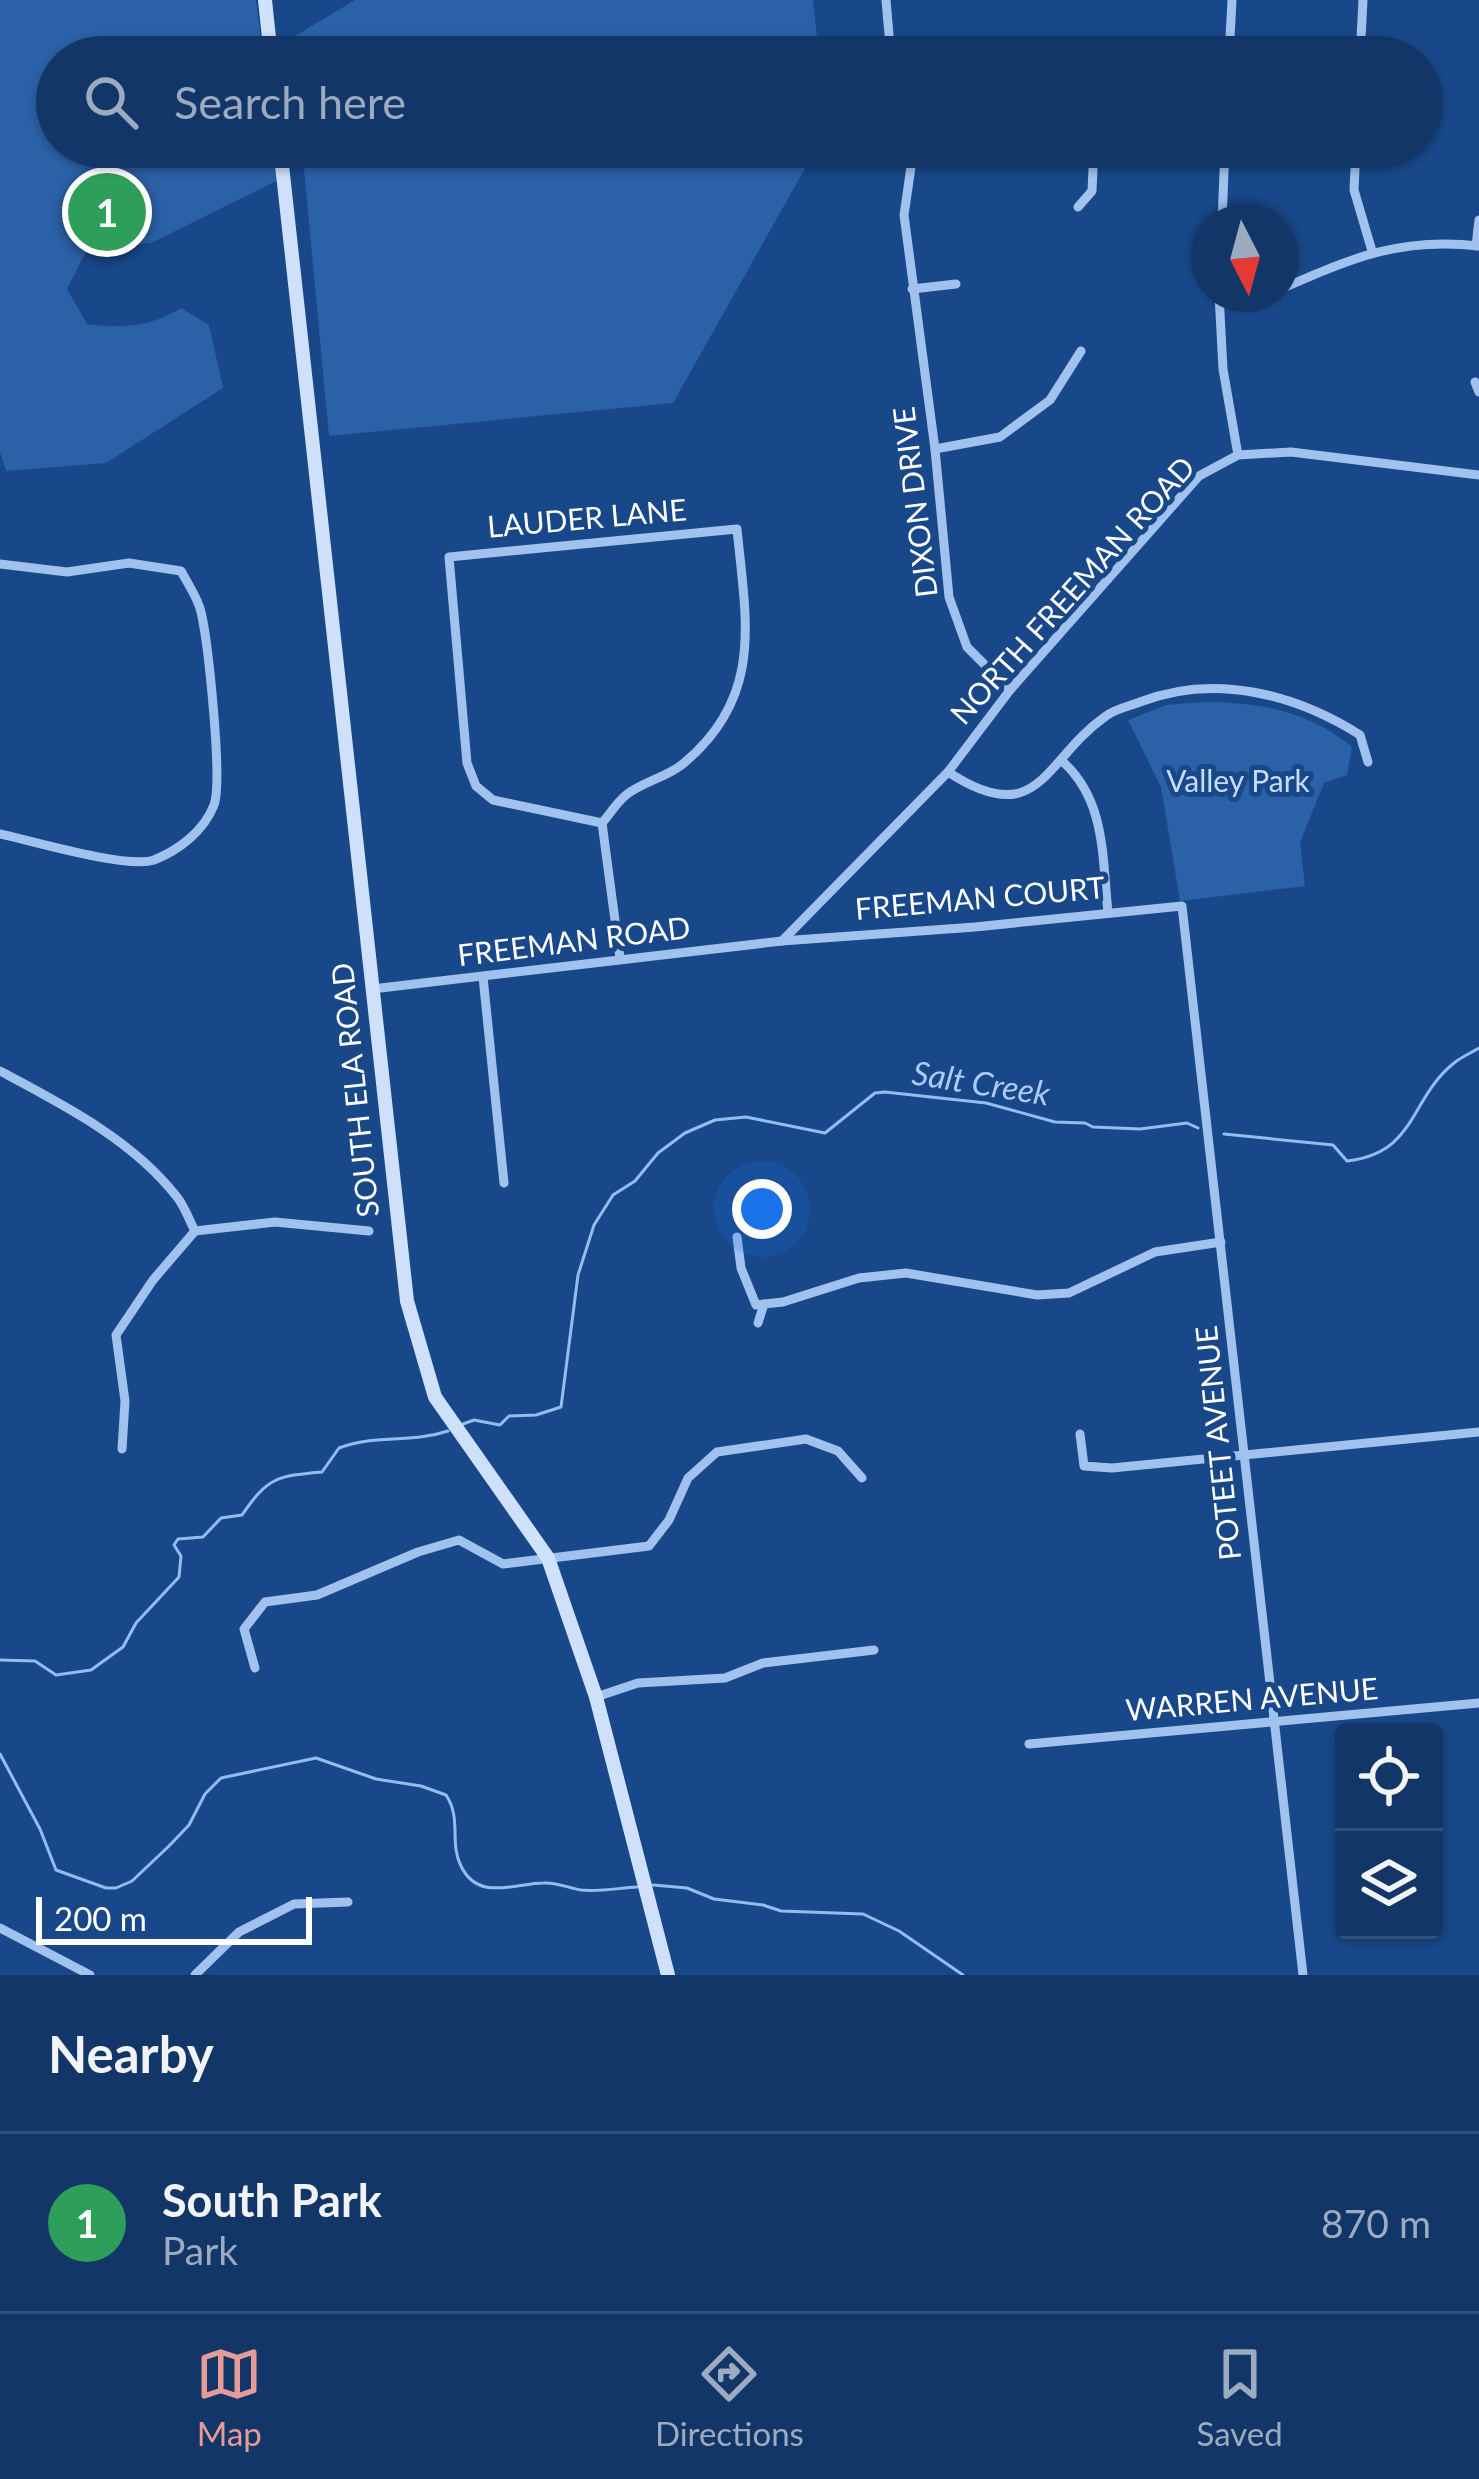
<!DOCTYPE html>
<style>
:root{--surface:#123667;--page:#1f4170;--text:#f1f3f6;--muted:#9cabc0;--line:#31507b;--accent:#e69b98}
body{margin:0;font-family:Lato,sans-serif;background:var(--page);color:var(--text)}
.controls{position:absolute;right:36px;bottom:36px;display:grid;overflow:hidden;border-radius:12px;box-shadow:0 3px 9px #0004}
.controls button{width:108px;height:108px;display:grid;place-items:center;padding:0;border:0;border-bottom:3px solid var(--line);background:var(--surface);color:var(--text);font:60px sans-serif}
.compass{position:absolute;left:1191px;top:204px;width:108px;height:108px;border-radius:50%;background:var(--surface);box-shadow:0 3px 9px #0004;rotate:174deg}
.scale{position:absolute;left:36px;bottom:30px;width:276px;box-sizing:border-box;padding-left:12px;border:6px solid #fff;border-top:0;font-size:33px;line-height:42px;white-space:nowrap;color:#fff;-webkit-text-stroke:9px #184889;paint-order:stroke}
.you{position:absolute;left:762px;top:1209px;width:42px;height:42px;margin:-30px;border:9px solid #fff;border-radius:50%;background:#1a73e8;box-shadow:0 0 0 18px #1a73e833}
.badge{display:grid;place-items:center;width:78px;height:78px;border-radius:50%;background:var(--accent);color:#fff;font-size:39px;font-weight:700}
.pin{position:absolute;translate:-50% -50%;border:6px solid #fff;box-shadow:0 3px 12px #0006}
.list{margin:0;padding:0;list-style:none}
h2{display:flex;justify-content:space-between;align-items:center;height:156px;margin:0;padding:0 48px;font-size:51px}
h2 small{font-size:39px;font-weight:400;color:var(--muted)}
.list li{display:grid;grid-template-columns:78px 1fr auto;gap:36px;align-items:center;box-sizing:border-box;height:180px;padding:0 48px;border-top:3px solid var(--line)}
.list b{display:block;font-size:45px;white-space:nowrap}
.list p{margin:0;font-size:39px;white-space:nowrap;color:var(--muted)}
.list em{font-size:39px;font-style:normal;color:var(--muted)}
.icon{flex:none;width:66px;height:66px;fill:none;stroke:currentColor;stroke-width:2;stroke-linecap:round;stroke-linejoin:round}
.map{position:relative;flex:none;width:1479px;height:1975px;overflow:hidden}
.search{position:absolute;background:var(--surface);box-shadow:0 3px 9px #0004;left:36px;right:36px;top:36px;height:132px;display:flex;align-items:center;gap:30px;box-sizing:border-box;padding:0 42px;border-radius:66px;color:var(--muted);font-size:45px}
.sheet{height:336px;background:var(--surface)}
nav{display:flex;justify-content:space-around;align-items:center;box-sizing:border-box;height:168px;border-top:3px solid var(--line);background:var(--surface);font-size:33px;color:var(--muted)}
nav a{display:grid;justify-items:center;gap:6px}
nav .on{color:var(--accent)}
.map>svg:first-child{display:block}
.green{fill:#2b61a7}
.lines{fill:none;stroke-linecap:round;stroke-linejoin:round}
.stream{stroke:#93bdf0;stroke-width:3}
.street{stroke:#a1c2ee;stroke-width:9}
.secondary{stroke:#cee0fa;stroke-width:14}
.labels{text-anchor:middle;stroke-width:10;stroke-linejoin:round;paint-order:stroke}
.street-label{font-size:30px;fill:#fff;stroke:#184889}
.park-label{font-size:30px;fill:#c6ddfa;stroke:#184889}
.water-label{font-size:33px;font-style:italic;fill:#acccf5;stroke:#184889}
</style>
<div class="map">
<svg width="1479" height="1975" viewBox="0 0 1479 1975">
<rect width="100%" height="100%" fill="#184889"/>
<g class="green">
<path d="M0,0H256L263,57H57V147H274L278,180L151,243L88,248L67,289L87,324C122,329 150,327 181,308L209,325L223,388L106,463L6,471L0,452Z"/>
<polygon points="355,0 813,0 819,57 293,57 292,38"/>
<polygon points="302,147 817,147 673,403 329,436"/>
<path d="M1203,702C1258,702 1309,711 1352,747L1347,775L1324,783L1300,842L1305,886L1180,901L1161,787L1128,720L1166,705Z"/>
</g>
<g class="lines">
<g class="stream">
<path d="M1224,1134L1333,1145L1347,1161C1417,1153 1409,1099 1454,1063C1461,1057 1471,1053 1479,1048"/>
<polyline points="463,1424 474,1420 500,1425 509,1416 536,1415 561,1407 578,1275 594,1225 613,1195 635,1181 658,1153 685,1133 715,1120 746,1117 825,1133 875,1093 885,1092 986,1103 1055,1122 1085,1123 1093,1127 1140,1129 1187,1123 1198,1128"/>
<path d="M0,1660L35,1661L56,1675L91,1670L123,1647L136,1623L179,1577L181,1556L174,1545L178,1539L203,1537L221,1518L242,1515C268,1477 277,1476 322,1472L339,1448C374,1434 409,1444 448,1431"/>
<path d="M0,1754L40,1829L56,1870L106,1888H116L132,1881L169,1846L189,1825L205,1794L221,1778L316,1758L376,1779L421,1786L446,1795C462,1819 449,1842 461,1866C478,1902 515,1883 544,1883C556,1882 569,1888 581,1890C599,1892 619,1888 637,1887"/>
<polyline points="653,1885 687,1888 714,1899 763,1905 781,1911 863,1914 899,1931 963,1975"/>
</g>
<g class="street">
<polyline points="886,0 890,46 894,57"/>
<polyline points="1229,57 1232,0"/>
<polyline points="1360,57 1363,0"/>
<polyline points="921,147 911,167 904,215 935,449 949,597 967,647 1010,690"/>
<polyline points="1356,147 1354,190 1372,251"/>
<polyline points="1078,207 1092,191 1094,147"/>
<polyline points="1222,222 1225,147"/>
<polyline points="1476,246 1479,220"/>
<polyline points="912,289 956,284"/>
<path d="M1281,289C1352,258 1400,237 1479,246"/>
<polyline points="1219,294 1223,369 1238,455"/>
<polyline points="1219,296 1267,294"/>
<polyline points="1475,382 1479,392"/>
<polyline points="935,449 1000,437 1050,400 1081,351"/>
<path d="M737,529C746,621 764,696 684,763C668,777 644,781 626,795C617,802 610,814 602,823L493,800L476,786L467,763L449,557Z"/>
<path d="M0,564L67,572L129,563L181,571C188,584 198,598 201,612C208,642 223,780 214,805C204,831 179,850 154,860C127,869 32,841 0,834"/>
<path d="M1062,761C1106,800 1102,857 1108,912"/>
<path d="M948,772C1040,832 1044,759 1106,716C1115,709 1130,706 1140,702C1215,673 1295,694 1360,735L1368,762"/>
<polyline points="602,823 620,958"/>
<polyline points="782,941 948,772 1010,690 1199,476 1238,455 1291,452 1479,475"/>
<polyline points="483,977 504,1183"/>
<polyline points="372,989 782,941 975,927 1182,906 1303,1975"/>
<path d="M0,1071C62,1104 133,1140 177,1197C185,1207 189,1220 195,1231L275,1222L369,1231"/>
<polyline points="737,1237 741,1268 756,1305 783,1302 859,1278 906,1273 1037,1295 1069,1293 1155,1252 1221,1242"/>
<polyline points="758,1323 764,1304"/>
<polyline points="1080,1434 1084,1466 1112,1468 1479,1432"/>
<polyline points="122,1449 125,1401 116,1335 153,1280 195,1231"/>
<polyline points="255,1668 244,1629 265,1602 317,1595 418,1552 459,1540 503,1564 649,1546 669,1520 688,1478 717,1452 806,1439 838,1451 862,1478"/>
<polyline points="596,1697 638,1683 725,1678 763,1663 874,1650"/>
<polyline points="1029,1744 1479,1703"/>
<polyline points="0,1928 90,1975"/>
<polyline points="195,1975 239,1932 294,1904 348,1902"/>
</g>
<g class="secondary">
<polyline points="265,0 271,57"/>
<polyline points="280,147 407,1301 435,1397 548,1558 596,1697 668,1975"/>
</g>
</g>
<g class="labels">
<g class="street-label">
<text transform="translate(916 502) rotate(-97)" y="10">DIXON DRIVE</text>
<text transform="translate(587 519) rotate(-5)" y="10">LAUDER LANE</text>
<text transform="translate(1073 591) rotate(-48)" y="10">NORTH FREEMAN ROAD</text>
<text transform="translate(980 899) rotate(-5)" y="10">FREEMAN COURT</text>
<text transform="translate(574 942) rotate(-7)" y="10">FREEMAN ROAD</text>
<text transform="translate(356 1090) rotate(-96)" y="10">SOUTH ELA ROAD</text>
<text transform="translate(1219 1443) rotate(-96)" y="10">POTEET AVENUE</text>
<text transform="translate(1252 1700) rotate(-5)" y="10">WARREN AVENUE</text>
</g>
<g class="park-label">
<text x="1238" y="792">Valley Park</text>
</g>
<g class="water-label">
<text transform="translate(981 1083) rotate(9)" y="12">Salt Creek</text>
</g>
</g>
</svg>
<div class="controls">
<button><svg class="icon" aria-label="locate" viewBox="0 0 24 24"><circle cx="12" cy="12" r="6"/><path d="M12 2v4M12 18v4M2 12h4M18 12h4"/></svg></button>
<button><svg class="icon" aria-label="layers" viewBox="0 0 24 24"><path d="M12 4l9 5-9 5-9-5zM3 14l9 5 9-5"/></svg></button>
</div>
<svg class="compass" viewBox="-18 -18 36 36"><path d="M0-13l5 13h-10z" fill="#e53935"/><path d="M0 13l5-13h-10z" fill="#9cabc0"/></svg>
<div class="scale">200 m</div>
<div class="you"></div>
<div class="pin badge" style="left:107px;top:212px;background:#2e9e5b">1</div>
<div class="search"><svg class="icon" aria-label="search" viewBox="0 0 24 24"><circle cx="10" cy="10" r="6"/><path d="M15 15l6 6"/></svg>Search here</div>
</div>
<section class="sheet">
<h2>Nearby<small></small></h2>
<ul class="list">
<li><span class="badge" style="background:#2e9e5b">1</span><div><b>South Park</b><p>Park</p></div><em>870 m</em></li>
</ul>
</section>
<nav>
<a class="on"><svg class="icon" aria-label="map" viewBox="0 0 24 24"><path d="M3 6l6-2 6 2 6-2v14l-6 2-6-2-6 2zM9 4v14M15 6v14"/></svg>Map</a>
<a><svg class="icon" aria-label="directions" viewBox="0 0 24 24"><path d="M12 3l9 9-9 9-9-9zM9 14v-3h6M13 9l2 2-2 2"/></svg>Directions</a>
<a><svg class="icon" aria-label="saved" viewBox="0 0 24 24"><path d="M7 4h10v16l-5-4-5 4z"/></svg>Saved</a>
</nav>
